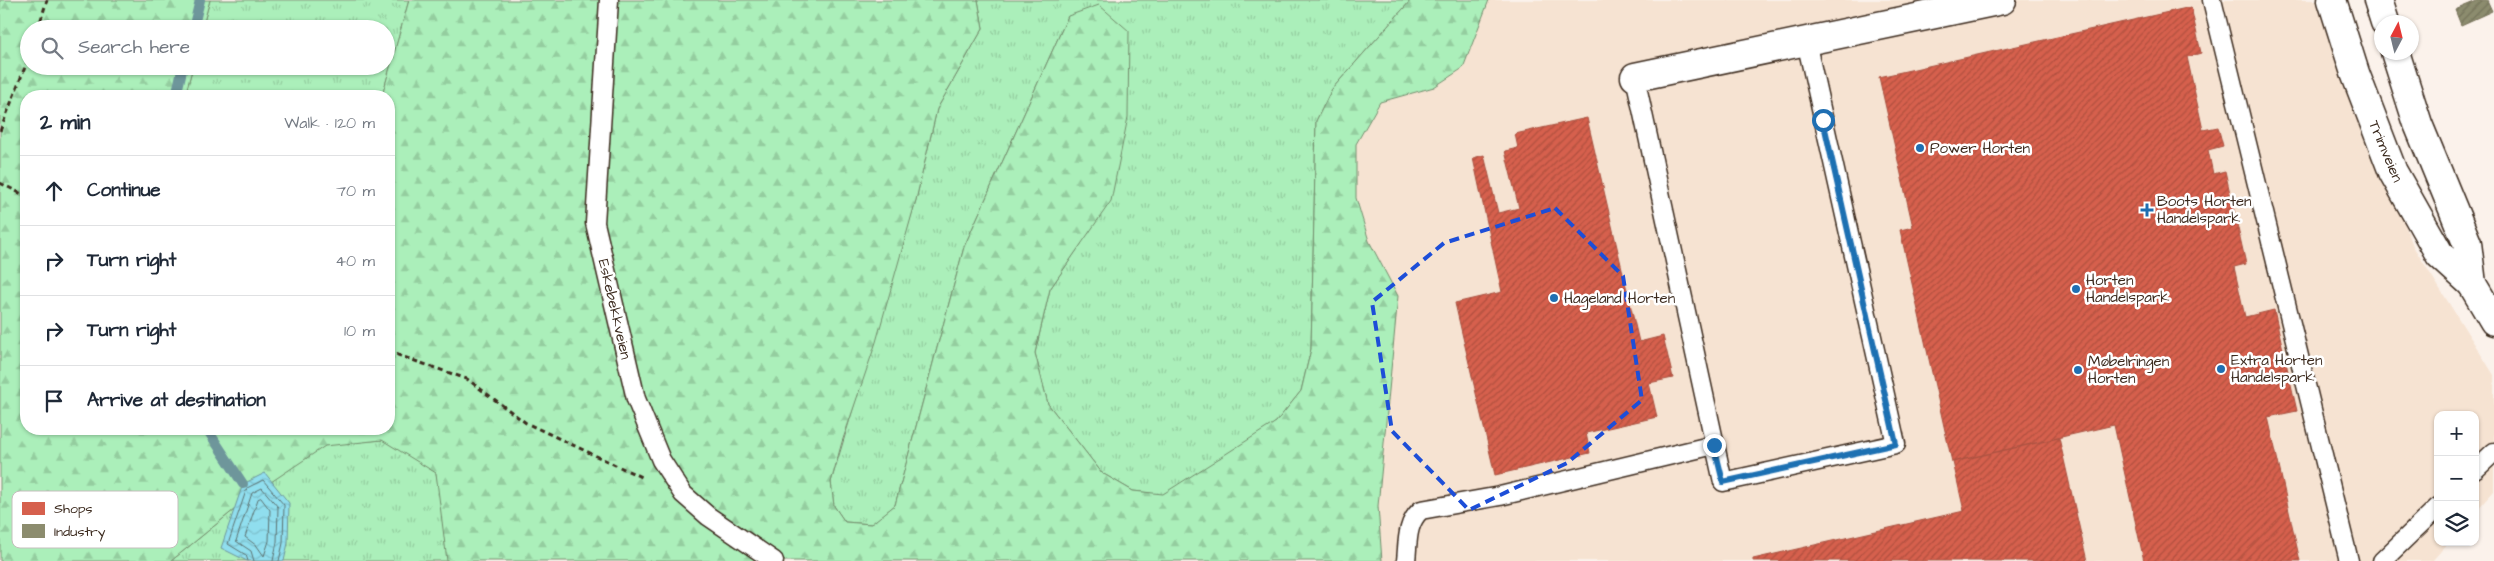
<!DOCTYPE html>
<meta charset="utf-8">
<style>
:root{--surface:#fff;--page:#f6f6f7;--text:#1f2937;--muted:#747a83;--line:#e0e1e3}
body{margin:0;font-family:"Architects Daughter",sans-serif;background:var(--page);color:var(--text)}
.controls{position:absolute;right:15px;bottom:15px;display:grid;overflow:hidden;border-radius:10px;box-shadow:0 1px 4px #0004}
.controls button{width:45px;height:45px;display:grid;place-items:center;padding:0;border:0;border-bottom:1px solid var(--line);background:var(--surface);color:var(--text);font:25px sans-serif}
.compass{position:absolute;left:2374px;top:15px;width:45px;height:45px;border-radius:50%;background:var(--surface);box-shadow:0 1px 4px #0004;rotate:7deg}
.stop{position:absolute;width:15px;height:15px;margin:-11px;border:4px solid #1f6fb2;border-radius:50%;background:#fff}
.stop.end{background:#1f6fb2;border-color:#fff;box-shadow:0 1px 5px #0008}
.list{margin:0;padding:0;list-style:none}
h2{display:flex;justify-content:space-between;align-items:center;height:65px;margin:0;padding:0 20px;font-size:21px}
h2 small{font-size:16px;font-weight:400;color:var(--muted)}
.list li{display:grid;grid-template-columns:32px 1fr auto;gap:15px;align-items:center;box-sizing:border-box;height:70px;padding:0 20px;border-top:1px solid var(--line)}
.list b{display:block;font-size:19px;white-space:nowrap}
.list em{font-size:16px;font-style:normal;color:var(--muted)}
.icon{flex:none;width:28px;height:28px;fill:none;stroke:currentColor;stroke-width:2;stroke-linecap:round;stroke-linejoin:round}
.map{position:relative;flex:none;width:2494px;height:561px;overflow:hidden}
.search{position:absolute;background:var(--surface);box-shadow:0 1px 4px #0004;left:20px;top:20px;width:375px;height:55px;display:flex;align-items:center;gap:12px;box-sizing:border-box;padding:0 18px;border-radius:28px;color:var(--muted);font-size:19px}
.panel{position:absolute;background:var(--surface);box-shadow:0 1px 4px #0004;left:20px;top:90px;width:375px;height:345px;border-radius:20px}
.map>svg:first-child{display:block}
.built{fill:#f6e3d2}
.grass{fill:url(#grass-tufts);stroke:#738c6c}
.forest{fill:url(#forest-firs);stroke:#738c6c}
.water{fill:url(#water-waves);stroke:#6e969b}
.shops{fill:url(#shops-hatch);stroke:#a8503f}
.industry{fill:url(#industry-hatch);stroke:#746f56}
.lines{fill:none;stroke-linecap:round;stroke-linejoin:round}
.shore{stroke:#5d7271;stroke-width:1}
.stream{stroke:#6e969b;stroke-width:10}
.lane-casing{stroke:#3b2a1e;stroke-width:21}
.street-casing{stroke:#3b2a1e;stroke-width:31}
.secondary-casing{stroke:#3b2a1e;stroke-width:31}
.path{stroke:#3b2a1e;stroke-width:3;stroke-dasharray:5 4;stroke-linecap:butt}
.lane{stroke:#fff;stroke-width:18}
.street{stroke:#fff;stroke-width:28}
.secondary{stroke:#fff;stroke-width:28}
.route{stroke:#1f6fb2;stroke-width:6}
.marked{fill:none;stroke:#1d4ed8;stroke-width:4;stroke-dasharray:10 6;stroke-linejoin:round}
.poi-dot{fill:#1f6fb2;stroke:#fff;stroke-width:2}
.labels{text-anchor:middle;stroke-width:5;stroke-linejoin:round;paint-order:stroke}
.poi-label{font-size:15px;fill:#3b2a1e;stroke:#fff;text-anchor:start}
.street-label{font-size:15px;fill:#3b2a1e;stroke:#fff}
.key{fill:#fff;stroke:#c4bfbc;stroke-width:1}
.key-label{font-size:14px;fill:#3b2a1e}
</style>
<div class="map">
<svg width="2494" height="561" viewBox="0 0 2494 561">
<defs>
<pattern id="grass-tufts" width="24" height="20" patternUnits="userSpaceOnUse" patternTransform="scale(1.25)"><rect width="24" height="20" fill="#abefba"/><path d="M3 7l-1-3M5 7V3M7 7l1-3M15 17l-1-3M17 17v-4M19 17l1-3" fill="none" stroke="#94cd9f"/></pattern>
<pattern id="forest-firs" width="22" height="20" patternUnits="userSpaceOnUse" patternTransform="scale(1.25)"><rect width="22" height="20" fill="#abefba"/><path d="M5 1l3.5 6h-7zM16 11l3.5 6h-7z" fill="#94cd9f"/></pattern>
<pattern id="water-waves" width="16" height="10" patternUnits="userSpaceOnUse" patternTransform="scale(1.25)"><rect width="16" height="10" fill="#90deee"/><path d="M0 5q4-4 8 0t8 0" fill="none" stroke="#7dbfcc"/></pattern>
<pattern id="shops-hatch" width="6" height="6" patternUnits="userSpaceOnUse" patternTransform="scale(1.25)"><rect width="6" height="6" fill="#d6604d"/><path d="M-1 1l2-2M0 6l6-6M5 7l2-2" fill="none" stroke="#af4f3f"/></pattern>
<pattern id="industry-hatch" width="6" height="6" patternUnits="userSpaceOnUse" patternTransform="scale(1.25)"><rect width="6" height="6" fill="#8c8c6e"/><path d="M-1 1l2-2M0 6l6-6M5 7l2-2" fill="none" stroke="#74735a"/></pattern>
</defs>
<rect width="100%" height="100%" fill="#fbf2eb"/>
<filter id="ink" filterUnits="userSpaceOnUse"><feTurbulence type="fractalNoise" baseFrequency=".02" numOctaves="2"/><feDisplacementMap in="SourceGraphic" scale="10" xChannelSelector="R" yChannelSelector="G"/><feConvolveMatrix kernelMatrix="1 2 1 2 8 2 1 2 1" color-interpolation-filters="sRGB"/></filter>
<g filter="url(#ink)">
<polygon class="built" points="1489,0 2322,0 2413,246 2494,375 2494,491 2475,512 2475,415 2438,415 2438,542 2449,542 2432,561 1382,561 1378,506 1397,296 1369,241 1356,198 1356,144 1380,102 1434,87 1463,68"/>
<g class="grass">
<polygon points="210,0 409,0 382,96 185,96 193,66 386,66 386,29 202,29"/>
<polygon points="978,0 1411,0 1332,89 1316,121 1311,349 1301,391 1276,422 1169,498 1150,493 1133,491 1102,473 1048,404 1035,353 1050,289 1081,244 1068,16 964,247 895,505 872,524 845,522 834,506 831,482 916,200 937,109 983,28"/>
<polygon points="382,440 429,463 436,473 452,561 171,561 256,492 299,447"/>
</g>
<polygon class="forest" points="0,0 210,0 202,29 29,29 29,66 193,66 185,96 26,96 26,429 389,429 389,96 382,96 409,0 978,0 983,28 937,109 916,200 876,342 842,442 831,482 834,506 845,522 871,524 895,505 964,247 1068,16 1099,5 1129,31 1128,117 1111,201 1050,289 1035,353 1048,404 1102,473 1133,491 1163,494 1276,422 1301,391 1311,349 1316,121 1332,89 1411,0 1489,0 1463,68 1434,87 1380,102 1356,144 1356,198 1369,241 1398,296 1378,506 1382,561 447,561 436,473 382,440 325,446 256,492 171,561 0,561"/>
<polygon class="water" points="265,473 289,503 288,543 284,561 247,561 221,548 243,484"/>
<g class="shops">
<polygon points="2191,7 2201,53 2187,57 2203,130 2218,127 2223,146 2208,150 2213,174 2225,171 2246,264 2234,267 2245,317 2274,310 2297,411 2268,417 2300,561 2144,561 2114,425 1952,462 1900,230 1913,227 1879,77"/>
<polygon points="1587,118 1639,342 1663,336 1673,378 1649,383 1657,417 1586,433 1590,453 1495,475 1455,303 1502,292 1473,158 1484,155 1498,213 1519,208 1505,151 1518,148 1515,134"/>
<polygon points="2059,438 2087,561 1753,561 1753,559 1964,511 1953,462"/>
</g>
<polygon class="industry" points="2479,0 2487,0 2492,11 2461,25 2455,10"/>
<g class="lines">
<g class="shore">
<polygon points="261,498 270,510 269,541 264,556 257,546 245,537 258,499"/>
<polyline points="248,561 246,555 228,544 247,488 263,480 284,505 283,543 279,561"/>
<polyline points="254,561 251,551 236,541 252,493 262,488 278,507 277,542 273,561"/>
</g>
<g class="stream">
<polyline points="193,29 200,0"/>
<polyline points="176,96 183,66"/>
<polyline points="207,429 243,484"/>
</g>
<defs>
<g id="lane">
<polyline points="609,0 595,223 636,399 661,460 683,494 708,516 774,561"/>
<polyline points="2212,0 2349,561"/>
<polyline points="1635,77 1723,482 1896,444 1806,41"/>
<polyline points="2475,470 2494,452"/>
<path d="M1406,561C1408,543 1406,523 1421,510L1500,496L1714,445"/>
<polyline points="2382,561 2438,507"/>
</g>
<polyline id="street" points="1635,77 2002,0"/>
<g id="secondary">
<polyline points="2332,0 2355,73 2393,172 2440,255 2472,284 2494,321"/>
<polyline points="2378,0 2385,22"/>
<polyline points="2395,52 2418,124 2467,243 2472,284"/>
</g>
</defs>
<use href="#lane" class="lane-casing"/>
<use href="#street" class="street-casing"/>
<use href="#secondary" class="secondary-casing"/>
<g class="path">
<polyline points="38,29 47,0"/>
<polyline points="0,131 29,57"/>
<polyline points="0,183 26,196"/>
<polyline points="389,349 398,355 467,379 526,423 641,477"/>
</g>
<use href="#lane" class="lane"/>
<use href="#street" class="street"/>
<use href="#secondary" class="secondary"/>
</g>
</g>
<g class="lines" filter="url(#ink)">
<polyline class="route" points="1714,445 1723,482 1896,444 1823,120"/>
</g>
<path class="marked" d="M1555,208L1623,276L1642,400L1567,463L1469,510L1392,431L1372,302L1444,243Z"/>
<g class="poi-dot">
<circle cx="1920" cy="148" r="5"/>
<path d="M2144.5 202.5h5v5h5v5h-5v5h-5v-5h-5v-5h5z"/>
<circle cx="2076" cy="289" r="5"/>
<circle cx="1554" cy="298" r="5"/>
<circle cx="2221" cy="369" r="5"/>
<circle cx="2078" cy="370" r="5"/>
</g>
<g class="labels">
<g class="poi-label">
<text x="1930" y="153">Power Horten</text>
<text x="2157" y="206">Boots Horten<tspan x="2157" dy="17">Handelspark</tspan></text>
<text x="2086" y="285">Horten<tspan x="2086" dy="17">Handelspark</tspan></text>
<text x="1564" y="303">Hageland Horten</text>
<text x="2231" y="365">Extra Horten<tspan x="2231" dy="17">Handelspark</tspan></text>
<text x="2088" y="366">Møbelringen<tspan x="2088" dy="17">Horten</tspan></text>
</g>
<g class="street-label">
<text transform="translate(2386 151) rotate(67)" y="5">Trimveien</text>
<text transform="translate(615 309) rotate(77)" y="5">Eskebekkveien</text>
</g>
</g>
<rect x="12" y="491" width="166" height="57" rx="8" class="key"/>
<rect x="22" y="502" width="23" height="13" fill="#d6604d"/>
<rect x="22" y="524" width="23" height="14" fill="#8c8c6e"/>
<g class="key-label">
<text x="54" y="513">Shops</text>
<text x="54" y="536">Industry</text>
</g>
</svg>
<div class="controls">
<button>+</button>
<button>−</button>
<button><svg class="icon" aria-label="layers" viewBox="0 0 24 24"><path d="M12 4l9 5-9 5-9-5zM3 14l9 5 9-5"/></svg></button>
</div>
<svg class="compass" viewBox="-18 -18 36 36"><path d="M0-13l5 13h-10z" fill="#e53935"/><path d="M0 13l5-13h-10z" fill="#747a83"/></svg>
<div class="stop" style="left:1823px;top:120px"></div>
<div class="stop end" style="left:1714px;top:445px"></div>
<div class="search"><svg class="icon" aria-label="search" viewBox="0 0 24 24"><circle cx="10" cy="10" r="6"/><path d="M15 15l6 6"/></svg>Search here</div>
<section class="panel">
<h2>2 min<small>Walk · 120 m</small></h2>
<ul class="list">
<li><svg class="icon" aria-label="ahead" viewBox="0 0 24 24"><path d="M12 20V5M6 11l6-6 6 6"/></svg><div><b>Continue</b></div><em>70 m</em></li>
<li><svg class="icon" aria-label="right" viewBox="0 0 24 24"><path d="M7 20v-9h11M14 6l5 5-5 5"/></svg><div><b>Turn right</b></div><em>40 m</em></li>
<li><svg class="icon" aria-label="right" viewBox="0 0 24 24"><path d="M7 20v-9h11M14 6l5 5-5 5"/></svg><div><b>Turn right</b></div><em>10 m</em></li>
<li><svg class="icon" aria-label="arrive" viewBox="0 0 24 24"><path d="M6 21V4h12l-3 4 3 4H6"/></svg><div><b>Arrive at destination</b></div></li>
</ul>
</section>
</div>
